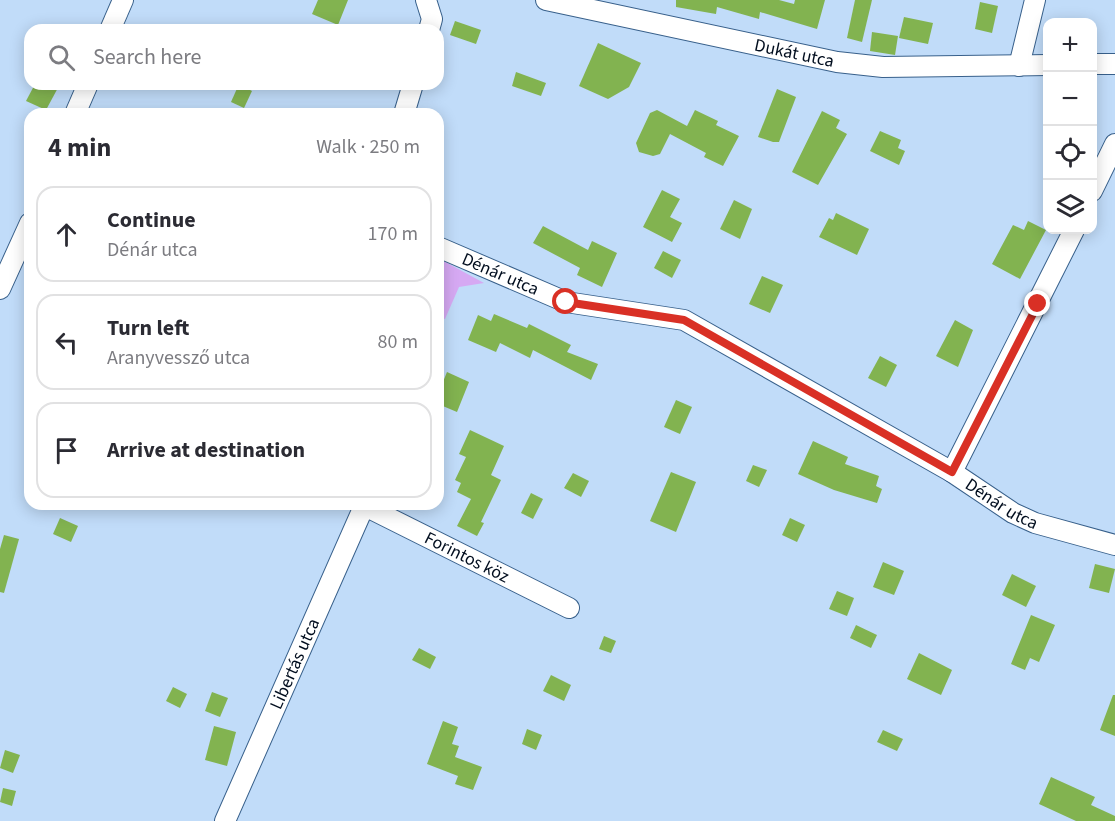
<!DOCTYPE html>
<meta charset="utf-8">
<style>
:root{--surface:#fff;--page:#f7f7f7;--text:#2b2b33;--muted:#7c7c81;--line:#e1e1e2}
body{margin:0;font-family:"Source Sans 3",sans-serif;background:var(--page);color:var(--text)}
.controls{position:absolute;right:18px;top:18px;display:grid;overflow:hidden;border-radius:12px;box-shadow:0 3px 15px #0003}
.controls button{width:54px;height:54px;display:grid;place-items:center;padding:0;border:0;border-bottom:2px solid var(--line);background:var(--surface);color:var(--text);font:30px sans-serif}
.stop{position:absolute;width:18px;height:18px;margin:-14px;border:4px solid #d93025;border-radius:50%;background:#fff}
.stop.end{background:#d93025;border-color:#fff;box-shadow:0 2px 6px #0008}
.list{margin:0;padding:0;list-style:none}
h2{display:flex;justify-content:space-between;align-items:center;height:78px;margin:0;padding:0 24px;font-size:26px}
h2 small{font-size:20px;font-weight:400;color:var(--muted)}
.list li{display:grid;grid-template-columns:39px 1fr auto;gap:18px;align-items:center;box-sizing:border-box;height:96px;margin:0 12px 12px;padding:0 12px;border:2px solid var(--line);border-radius:18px}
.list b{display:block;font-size:22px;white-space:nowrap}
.list p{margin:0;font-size:20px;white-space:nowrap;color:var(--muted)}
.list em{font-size:20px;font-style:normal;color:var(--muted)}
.icon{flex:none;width:33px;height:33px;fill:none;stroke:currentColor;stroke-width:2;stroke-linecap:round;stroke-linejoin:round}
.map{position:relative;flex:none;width:1115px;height:821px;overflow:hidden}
.search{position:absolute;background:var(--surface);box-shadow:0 3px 15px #0003;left:24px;top:24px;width:420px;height:66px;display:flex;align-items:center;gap:15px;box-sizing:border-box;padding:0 21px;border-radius:18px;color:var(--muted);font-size:22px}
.panel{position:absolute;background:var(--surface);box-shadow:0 3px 15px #0003;left:24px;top:108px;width:420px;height:402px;border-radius:18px}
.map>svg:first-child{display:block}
.green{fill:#d6a9f3}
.building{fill:#82b350}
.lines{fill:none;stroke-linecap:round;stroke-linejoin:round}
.minor-casing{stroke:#38608b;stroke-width:22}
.minor{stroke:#fff;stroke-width:20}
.route{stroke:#d93025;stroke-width:8}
.labels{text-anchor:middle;stroke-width:4.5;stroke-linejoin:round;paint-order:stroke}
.street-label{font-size:18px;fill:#010d1e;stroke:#d6e8fc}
</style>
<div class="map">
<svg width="1115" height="821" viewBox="0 0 1115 821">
<rect width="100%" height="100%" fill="#c1dcf9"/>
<polygon class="green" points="438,258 484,283 459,287 445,319 438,317"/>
<g class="building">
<polygon points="318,0 348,0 338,25 312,14"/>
<polygon points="676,0 779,0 794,4 795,0 825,0 817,29 760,12 759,19 717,7 716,14 676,7"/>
<polygon points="855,0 872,0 862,42 847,38"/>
<polygon points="980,2 998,6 992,33 975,29"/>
<polygon points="904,17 933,23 928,44 899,38"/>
<polygon points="455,21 481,30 476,44 450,35"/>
<polygon points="872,32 898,36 895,55 870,51"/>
<polygon points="598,43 641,63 629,87 608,99 579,86"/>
<polygon points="516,72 546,83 541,96 512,86"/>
<polygon points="35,84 60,84 46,110 26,101"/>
<polygon points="239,84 252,91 244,108 231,102"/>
<polygon points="777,89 796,97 779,142 773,142 758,137"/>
<polygon points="657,110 687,126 695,110 718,121 716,125 739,136 723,166 704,157 706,153 670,134 660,154 653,156 639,152 636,143 650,113"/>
<polygon points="822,111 840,120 836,128 847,134 818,185 792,172"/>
<polygon points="880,131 901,140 898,148 905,151 899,165 870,151"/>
<polygon points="662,190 680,199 670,217 682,223 672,242 643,227"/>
<polygon points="734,200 752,209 740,239 720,229"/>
<polygon points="836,213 869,229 857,255 819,237 829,218 833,220"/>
<polygon points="1028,221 1046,230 1020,279 992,264 1013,225 1024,230"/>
<polygon points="543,226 588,250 592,241 617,253 602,287 577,275 580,268 533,243"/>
<polygon points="663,251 681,260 672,278 654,268"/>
<polygon points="762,276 783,285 770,313 749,304"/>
<polygon points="494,314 527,328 529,324 571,345 567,352 598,364 591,380 533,350 530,358 500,343 496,352 468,340 478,315 491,321"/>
<polygon points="955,320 973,330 958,367 936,356"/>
<polygon points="880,356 897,365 886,387 868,378"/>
<polygon points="447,372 469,382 457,412 438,404 438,394"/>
<polygon points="676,400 692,407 680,434 664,427"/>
<polygon points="470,430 504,446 491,475 501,480 481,522 484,523 477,536 457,526 471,499 457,492 461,483 455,480 466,457 459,454"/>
<polygon points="813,441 848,457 845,464 879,476 876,486 882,489 877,503 834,490 798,474"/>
<polygon points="753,465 767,470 759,487 746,481"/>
<polygon points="671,472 696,482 676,532 650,521"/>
<polygon points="573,473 589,481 581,497 564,488"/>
<polygon points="531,493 543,499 533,519 521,513"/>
<polygon points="60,518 78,526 71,542 53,534"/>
<polygon points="790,518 805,525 797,542 782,535"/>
<polygon points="4,535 19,539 4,593 0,592 0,549"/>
<polygon points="883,562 904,571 894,595 873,587"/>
<polygon points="1095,564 1115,569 1109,593 1089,588"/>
<polygon points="1012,574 1036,586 1026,607 1002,595"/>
<polygon points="837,591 854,598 847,616 829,609"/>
<polygon points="1031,615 1055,625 1039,662 1030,658 1025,670 1011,664"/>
<polygon points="856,625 877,635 871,648 850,638"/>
<polygon points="604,636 616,641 611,653 599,649"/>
<polygon points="419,648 436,657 430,669 412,660"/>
<polygon points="919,653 952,670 941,695 907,679"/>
<polygon points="551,675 571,685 564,701 543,691"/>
<polygon points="173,687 187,694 180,708 166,701"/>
<polygon points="212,692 228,698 220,717 205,711"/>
<polygon points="1113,695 1115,695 1115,736 1100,730"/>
<polygon points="443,721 458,727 452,744 459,746 455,757 482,767 473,790 455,784 458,776 427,764"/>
<polygon points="214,726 236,732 227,766 205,760"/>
<polygon points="527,729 542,735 536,750 522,744"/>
<polygon points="883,730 903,739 897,751 877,742"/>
<polygon points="5,750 20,755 13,773 0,768"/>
<polygon points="1051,777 1095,797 1091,805 1115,816 1115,821 1076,821 1039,804"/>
<polygon points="3,788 16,791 12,806 0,802"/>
</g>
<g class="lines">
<defs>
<g id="minor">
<polyline points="426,0 432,19 429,30"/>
<path id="s1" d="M546,0L837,62L883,67L1048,65"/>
<polyline points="110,30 123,0"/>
<polyline points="1092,64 1115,64"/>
<polyline points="1019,66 1035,0"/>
<polyline points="75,114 88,84"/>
<polyline points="404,114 413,84"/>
<polyline points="1092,191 1115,144"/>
<path id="s2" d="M438,247L566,302L684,320L952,472L1013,513L1035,523L1115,545"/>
<polyline points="0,289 30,223"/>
<polyline points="952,472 1074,230"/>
<path id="s3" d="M365,506L569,608"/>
<path id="s4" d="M225,821L365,504"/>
</g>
</defs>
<use href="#minor" class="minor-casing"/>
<use href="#minor" class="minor"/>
</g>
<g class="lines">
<polyline class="route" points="566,302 684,320 952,472 1038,304"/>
</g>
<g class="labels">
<g class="street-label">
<text dy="6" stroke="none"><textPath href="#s1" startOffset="254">Dukát utca</textPath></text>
<text dy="6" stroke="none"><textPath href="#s2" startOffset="68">Dénár utca</textPath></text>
<text dy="6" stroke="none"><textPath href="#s2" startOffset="626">Dénár utca</textPath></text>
<text dy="6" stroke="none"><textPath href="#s3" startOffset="114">Forintos köz</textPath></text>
<text dy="6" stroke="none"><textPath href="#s4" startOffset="172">Libertás utca</textPath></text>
</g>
</g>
</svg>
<div class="controls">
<button>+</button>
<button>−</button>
<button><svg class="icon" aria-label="locate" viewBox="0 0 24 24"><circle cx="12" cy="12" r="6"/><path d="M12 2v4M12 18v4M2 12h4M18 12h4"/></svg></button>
<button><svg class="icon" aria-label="layers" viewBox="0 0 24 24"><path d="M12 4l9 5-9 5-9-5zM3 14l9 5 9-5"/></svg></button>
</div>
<div class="stop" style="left:566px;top:302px"></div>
<div class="stop end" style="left:1038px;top:304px"></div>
<div class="search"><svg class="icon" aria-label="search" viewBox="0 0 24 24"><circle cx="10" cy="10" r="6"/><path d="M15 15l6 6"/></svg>Search here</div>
<section class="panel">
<h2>4 min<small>Walk · 250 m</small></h2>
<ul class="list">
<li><svg class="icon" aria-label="ahead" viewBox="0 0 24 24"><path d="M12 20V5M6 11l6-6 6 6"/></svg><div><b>Continue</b><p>Dénár utca</p></div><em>170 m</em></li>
<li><svg class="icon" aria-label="left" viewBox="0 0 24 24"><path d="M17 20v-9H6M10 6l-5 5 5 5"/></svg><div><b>Turn left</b><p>Aranyvessző utca</p></div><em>80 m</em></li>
<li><svg class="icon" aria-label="arrive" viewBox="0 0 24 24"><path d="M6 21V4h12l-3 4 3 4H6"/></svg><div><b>Arrive at destination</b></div></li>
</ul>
</section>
</div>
